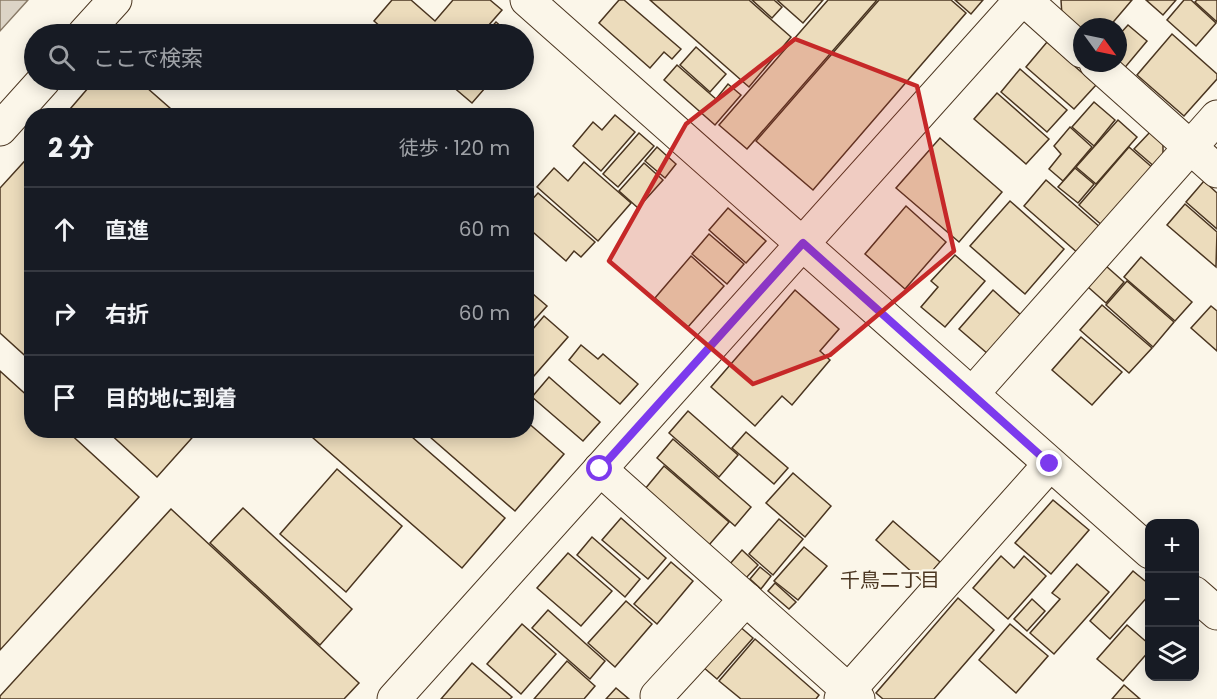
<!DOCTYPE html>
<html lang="ja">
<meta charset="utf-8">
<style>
:root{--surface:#171b24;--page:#242831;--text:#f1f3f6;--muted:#9ea1a6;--line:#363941}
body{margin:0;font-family:Poppins,"Noto Sans JP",sans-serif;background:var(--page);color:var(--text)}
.controls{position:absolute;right:18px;bottom:18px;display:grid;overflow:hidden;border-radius:12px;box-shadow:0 3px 15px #0003}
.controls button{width:54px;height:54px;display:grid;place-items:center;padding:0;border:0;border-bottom:2px solid var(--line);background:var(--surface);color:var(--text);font:30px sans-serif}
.compass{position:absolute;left:1073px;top:18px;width:54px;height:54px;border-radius:50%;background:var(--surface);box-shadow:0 3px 15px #0003;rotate:123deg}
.stop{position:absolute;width:18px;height:18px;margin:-14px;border:4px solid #7c3aed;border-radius:50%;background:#fff}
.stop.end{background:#7c3aed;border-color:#fff;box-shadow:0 2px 6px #0008}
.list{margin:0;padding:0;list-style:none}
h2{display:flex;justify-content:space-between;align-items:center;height:78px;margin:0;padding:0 24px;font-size:26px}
h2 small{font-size:20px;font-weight:400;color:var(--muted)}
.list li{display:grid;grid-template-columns:39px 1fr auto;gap:18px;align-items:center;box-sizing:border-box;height:84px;padding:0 24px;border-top:2px solid var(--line)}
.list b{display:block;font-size:22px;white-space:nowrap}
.list em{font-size:20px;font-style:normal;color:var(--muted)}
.icon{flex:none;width:33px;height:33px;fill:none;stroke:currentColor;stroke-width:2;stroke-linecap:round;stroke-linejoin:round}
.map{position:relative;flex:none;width:1217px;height:699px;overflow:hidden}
.search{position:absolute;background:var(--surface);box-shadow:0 3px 15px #0003;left:24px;top:24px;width:510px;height:66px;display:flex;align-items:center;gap:15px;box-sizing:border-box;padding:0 21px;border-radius:33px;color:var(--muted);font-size:22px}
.panel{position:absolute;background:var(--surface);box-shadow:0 3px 15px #0003;left:24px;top:108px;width:510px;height:330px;border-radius:24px}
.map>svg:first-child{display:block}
.water{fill:#dcd4c6;stroke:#887966;stroke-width:1.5}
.building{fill:#ecdcbc;stroke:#4a3520;stroke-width:1.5}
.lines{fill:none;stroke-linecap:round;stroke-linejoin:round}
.minor-casing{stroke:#4a3520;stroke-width:35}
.minor{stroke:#fbf6e9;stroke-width:33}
.route{stroke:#7c3aed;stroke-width:8}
.marked{fill:#c62828;fill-opacity:0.2;stroke:#c62828;stroke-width:4.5;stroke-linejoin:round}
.labels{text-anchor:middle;stroke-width:4.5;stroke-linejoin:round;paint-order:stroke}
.neighbourhood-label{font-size:20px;fill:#4a3520;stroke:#fbf6e9}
</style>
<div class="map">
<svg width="1217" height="699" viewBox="0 0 1217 699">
<rect width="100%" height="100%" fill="#fbf6e9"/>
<polygon class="water" points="0,0 28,0 0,31"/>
<g class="building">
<polygon points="392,0 411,0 435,21 453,0 490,0 502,10 481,34 389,34 374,21"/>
<polygon points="619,0 624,0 681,49 672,59 664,52 650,68 599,23"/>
<polygon points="650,0 749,0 791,37 749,87"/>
<polygon points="752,0 774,0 782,7 772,18"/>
<polygon points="777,0 823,0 803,23"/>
<polygon points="828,0 877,0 747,149 719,125"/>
<polygon points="879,0 951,0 966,13 813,190 756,141"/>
<polygon points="955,0 983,0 971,14"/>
<polygon points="1061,0 1132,0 1109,27 1082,27 1082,34 1062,16"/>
<polygon points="1146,0 1176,0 1163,15"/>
<polygon points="1184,0 1191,0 1216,23 1196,46 1167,20"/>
<polygon points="1197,0 1217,0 1217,22 1195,2"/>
<polygon points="496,22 510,34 485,34"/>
<polygon points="1128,25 1147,41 1122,71 1118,63 1118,36"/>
<polygon points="1172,34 1217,74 1217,79 1184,116 1137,75"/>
<polygon points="1047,42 1096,85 1074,109 1026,67"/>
<polygon points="696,47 726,74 710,92 680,65"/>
<polygon points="677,65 716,99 728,84 741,95 715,125 664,80"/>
<polygon points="1020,69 1067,110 1047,132 1001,92"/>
<polygon points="95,80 138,80 179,116 64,116"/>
<polygon points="445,80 492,80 472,103"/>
<polygon points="997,93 1049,139 1026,164 974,119"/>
<polygon points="1094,102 1115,120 1094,146 1072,127"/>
<polygon points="615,115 635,132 601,171 573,146 593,122 602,130"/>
<polygon points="1118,120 1137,137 1096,184 1076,167"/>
<polygon points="1070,127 1092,147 1063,181 1049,169 1061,154 1054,146"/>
<polygon points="1151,131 1163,142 1163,158 1156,168 1134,149"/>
<polygon points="639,133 654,146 618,187 603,174"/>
<polygon points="940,138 1002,192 959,242 896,188"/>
<polygon points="657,147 676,164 665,178 645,161"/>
<polygon points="1129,147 1154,169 1104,227 1079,205"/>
<polygon points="32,153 32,362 0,333 0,188"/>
<polygon points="584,162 631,203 598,241 537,187 554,168 568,181"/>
<polygon points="644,163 663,180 638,208 619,191"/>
<polygon points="1075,168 1094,184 1078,203 1058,187"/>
<polygon points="1046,180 1101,228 1079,254 1024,206"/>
<polygon points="1204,181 1217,193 1217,229 1186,202"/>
<polygon points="538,193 595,242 581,257 574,251 566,261 526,226 526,206"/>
<polygon points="1010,201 1064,249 1025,294 970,246"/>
<polygon points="1185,204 1217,232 1216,267 1167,225"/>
<polygon points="906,206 946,242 905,289 865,254"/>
<polygon points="728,208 766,241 746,263 709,230"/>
<polygon points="709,234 744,264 727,284 692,254"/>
<polygon points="955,255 985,281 945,327 921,307 938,287 931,281"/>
<polygon points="691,256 724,286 688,327 655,298"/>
<polygon points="1141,257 1192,302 1175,321 1124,277"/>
<polygon points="1106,266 1124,282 1106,303 1088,287"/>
<polygon points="1127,281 1174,322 1153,347 1106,305"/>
<polygon points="526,288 547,306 526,329"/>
<polygon points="795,290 839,329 820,351 830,360 792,405 782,396 755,426 711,387"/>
<polygon points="993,290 1022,316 988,354 959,329"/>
<polygon points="1102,305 1152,348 1129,373 1080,330"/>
<polygon points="1211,306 1217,311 1217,351 1191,328"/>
<polygon points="544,316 568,337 526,385 526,337"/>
<polygon points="1081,337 1122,372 1092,405 1052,370"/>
<polygon points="581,345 598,359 603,354 638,384 620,404 569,360"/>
<polygon points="0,371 32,400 32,430 66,430 139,497 0,650"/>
<polygon points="549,377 600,422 583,441 532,397"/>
<polygon points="688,411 738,455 719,477 669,433"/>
<polygon points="526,421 564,454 515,511 422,430 526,430"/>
<polygon points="106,430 199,430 157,477"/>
<polygon points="304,430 404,430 505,518 462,568"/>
<polygon points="746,432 788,468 774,484 732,448"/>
<polygon points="673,439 751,507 735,526 657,458"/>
<polygon points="664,466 729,522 709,545 645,489"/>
<polygon points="337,469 402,526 346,592 280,534"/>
<polygon points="793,473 831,506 805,537 766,503"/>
<polygon points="1053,500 1089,530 1051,574 1015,543"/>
<polygon points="243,508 352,609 320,645 210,543"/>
<polygon points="171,509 359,683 344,699 0,699 0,696"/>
<polygon points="621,518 666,558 648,579 602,540"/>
<polygon points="779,519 803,539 773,575 749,554"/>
<polygon points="893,521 940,562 923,582 876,540"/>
<polygon points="592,537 640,579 625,597 577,555"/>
<polygon points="804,547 827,566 798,600 774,581"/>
<polygon points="742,550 758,565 745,579 729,565"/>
<polygon points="568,553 612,591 581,626 537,588"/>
<polygon points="1001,556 1014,568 1024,556 1046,576 1008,619 973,588"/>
<polygon points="671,562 693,581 657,624 634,604"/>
<polygon points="1077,564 1109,592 1054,654 1030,633 1060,599 1052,593"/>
<polygon points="760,567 771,576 761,589 750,579"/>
<polygon points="1133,571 1150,585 1150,594 1110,639 1090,621"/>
<polygon points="775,583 796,602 789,609 768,591"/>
<polygon points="958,598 994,630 934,699 883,699 876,693"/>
<polygon points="1032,599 1045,611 1027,631 1014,619"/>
<polygon points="626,601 652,624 615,667 588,643"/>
<polygon points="548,610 605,661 590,679 532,628"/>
<polygon points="522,624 556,654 521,694 487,664"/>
<polygon points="1010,624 1048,656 1016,693 979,660"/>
<polygon points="738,625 753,638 717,679 703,667"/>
<polygon points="1127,625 1150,645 1150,650 1123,681 1097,659"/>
<polygon points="755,639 819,695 816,699 741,699 719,681"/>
<polygon points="567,661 595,686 584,699 534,699"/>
<polygon points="472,663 512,697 510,699 441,699"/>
<polygon points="1124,685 1140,699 1112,699"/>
<polygon points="616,688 629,699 606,699"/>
</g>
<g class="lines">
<defs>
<g id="minor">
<polyline points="527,0 1150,552"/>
<polyline points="1025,0 1082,51"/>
<polyline points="84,34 115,0"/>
<polyline points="1096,63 1217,171"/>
<polyline points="0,129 44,80"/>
<polyline points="972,394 1217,117"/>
<polyline points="600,469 858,699"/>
<polyline points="1194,593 1217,613"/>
<polyline points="394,699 1021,0"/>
<polyline points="660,699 657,696 746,599"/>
<polyline points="841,699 1050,464"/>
</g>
</defs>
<use href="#minor" class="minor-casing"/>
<use href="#minor" class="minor"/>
</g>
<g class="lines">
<polyline class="route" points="600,469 803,243 1050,464"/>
</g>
<path class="marked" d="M795,39L917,86L954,251L830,355L753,384L609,261L686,124Z"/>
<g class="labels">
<g class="neighbourhood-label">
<text x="890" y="587">千鳥二丁目</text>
</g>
</g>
</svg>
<div class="controls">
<button>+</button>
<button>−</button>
<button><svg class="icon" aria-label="layers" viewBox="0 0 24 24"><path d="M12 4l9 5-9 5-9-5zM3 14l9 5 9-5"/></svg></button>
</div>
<svg class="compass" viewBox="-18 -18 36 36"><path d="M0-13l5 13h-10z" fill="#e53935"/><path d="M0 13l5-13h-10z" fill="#9ea1a6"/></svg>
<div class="stop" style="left:600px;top:469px"></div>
<div class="stop end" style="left:1050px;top:464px"></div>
<div class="search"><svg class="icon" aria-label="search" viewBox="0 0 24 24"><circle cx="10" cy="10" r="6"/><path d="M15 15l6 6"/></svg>ここで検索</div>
<section class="panel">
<h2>2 分<small>徒歩 · 120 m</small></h2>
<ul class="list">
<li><svg class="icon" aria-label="ahead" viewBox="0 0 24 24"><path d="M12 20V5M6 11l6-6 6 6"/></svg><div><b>直進</b></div><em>60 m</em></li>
<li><svg class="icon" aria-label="right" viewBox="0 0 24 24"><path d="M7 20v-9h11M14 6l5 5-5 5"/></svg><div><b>右折</b></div><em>60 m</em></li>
<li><svg class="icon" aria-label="arrive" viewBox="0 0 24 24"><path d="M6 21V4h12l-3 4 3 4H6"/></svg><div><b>目的地に到着</b></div></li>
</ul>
</section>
</div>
